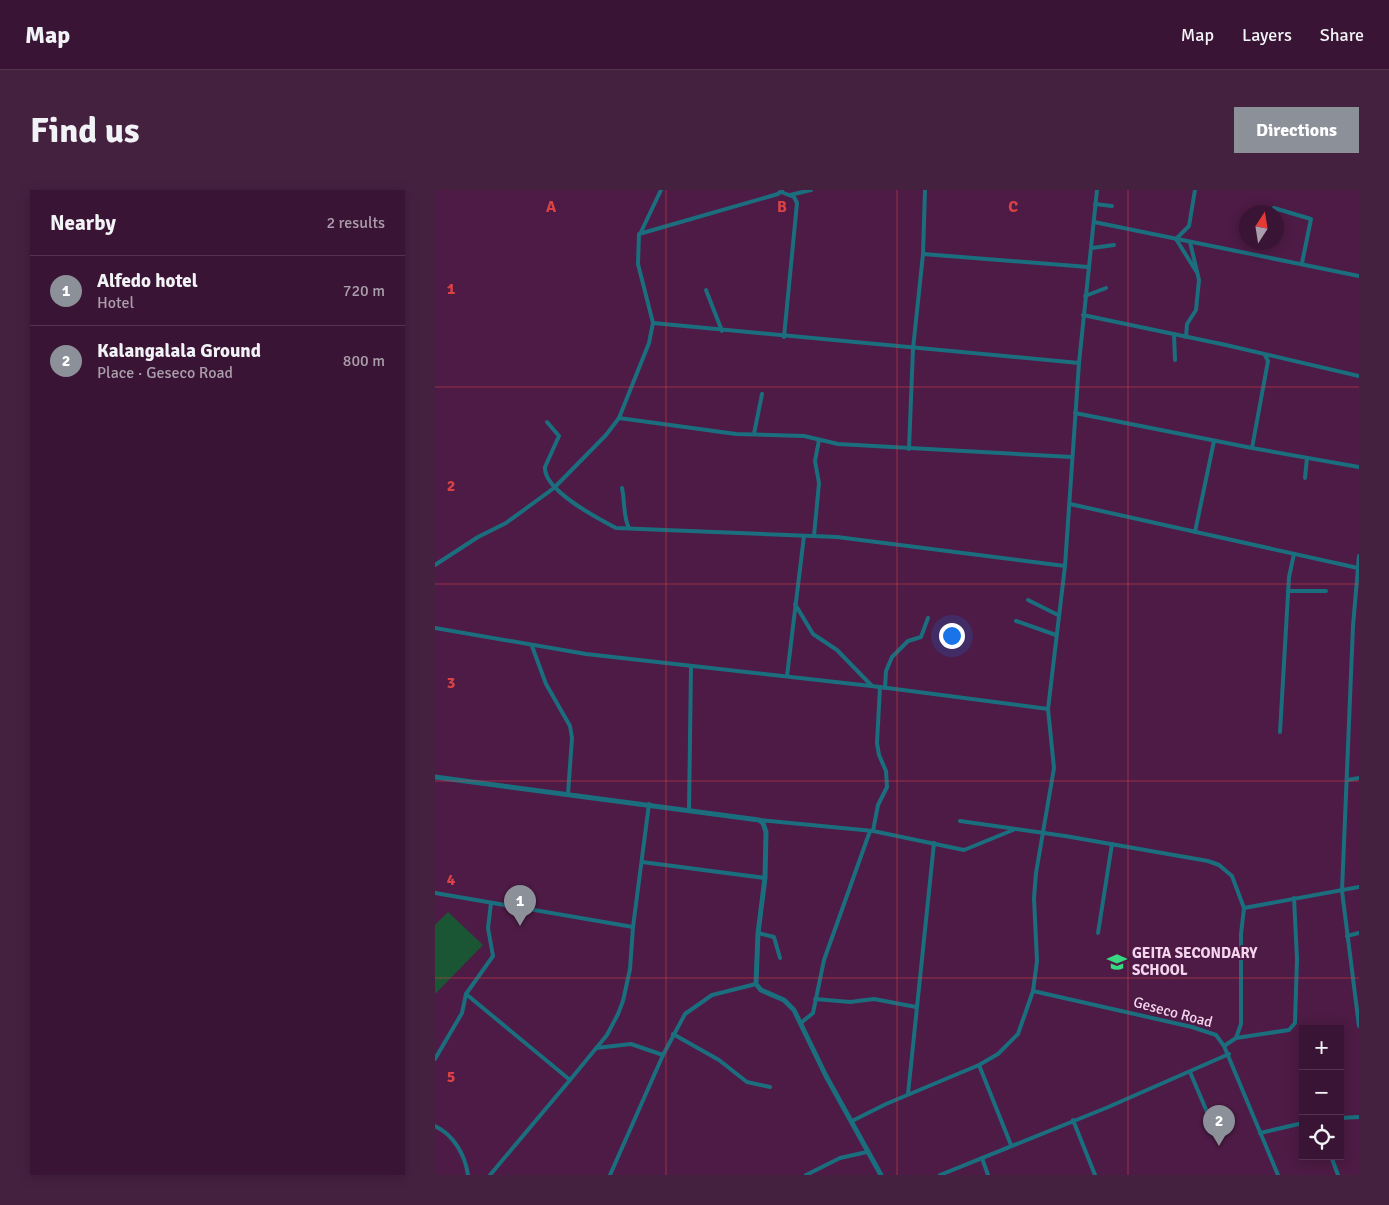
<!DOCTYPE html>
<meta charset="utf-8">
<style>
:root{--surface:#3a1434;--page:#452140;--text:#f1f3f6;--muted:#ab9eac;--line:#54334f;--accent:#8c9099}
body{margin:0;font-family:Signika,sans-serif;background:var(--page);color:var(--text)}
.controls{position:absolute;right:15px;bottom:15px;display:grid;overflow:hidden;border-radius:0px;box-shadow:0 2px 12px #0003}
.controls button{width:45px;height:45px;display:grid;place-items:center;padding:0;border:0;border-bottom:1px solid var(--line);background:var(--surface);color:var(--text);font:25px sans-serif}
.compass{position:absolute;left:804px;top:15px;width:45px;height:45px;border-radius:50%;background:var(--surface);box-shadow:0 2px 12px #0003;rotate:12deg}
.you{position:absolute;left:516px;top:445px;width:18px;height:18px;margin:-12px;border:4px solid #fff;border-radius:50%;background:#1a73e8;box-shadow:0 0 0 8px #1a73e833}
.badge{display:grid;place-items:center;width:32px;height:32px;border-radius:50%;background:var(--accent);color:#fff;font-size:16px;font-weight:700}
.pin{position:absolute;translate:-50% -41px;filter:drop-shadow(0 1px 2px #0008)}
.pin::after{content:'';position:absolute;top:26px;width:18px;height:15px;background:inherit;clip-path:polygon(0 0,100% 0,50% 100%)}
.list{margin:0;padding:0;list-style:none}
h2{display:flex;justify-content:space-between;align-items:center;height:65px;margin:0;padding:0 20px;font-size:21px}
h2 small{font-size:16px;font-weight:400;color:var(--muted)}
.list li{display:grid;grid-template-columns:32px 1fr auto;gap:15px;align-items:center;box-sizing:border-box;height:70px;padding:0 20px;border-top:1px solid var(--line)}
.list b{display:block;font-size:19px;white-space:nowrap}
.list p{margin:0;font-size:16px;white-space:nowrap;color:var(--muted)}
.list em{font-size:16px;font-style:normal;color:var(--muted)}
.icon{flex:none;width:28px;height:28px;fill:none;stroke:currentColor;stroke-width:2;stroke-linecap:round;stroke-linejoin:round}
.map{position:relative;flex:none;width:924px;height:985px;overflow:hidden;border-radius:0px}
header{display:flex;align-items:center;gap:30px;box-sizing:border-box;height:70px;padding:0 25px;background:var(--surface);border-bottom:1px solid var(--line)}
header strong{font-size:24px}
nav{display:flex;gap:28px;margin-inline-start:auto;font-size:18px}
.intro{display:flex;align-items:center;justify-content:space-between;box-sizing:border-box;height:120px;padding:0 30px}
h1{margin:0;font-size:35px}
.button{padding:12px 22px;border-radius:0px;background:var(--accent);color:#fff;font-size:18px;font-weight:700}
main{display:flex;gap:30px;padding:0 30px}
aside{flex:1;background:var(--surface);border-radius:0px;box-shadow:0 2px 12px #0003}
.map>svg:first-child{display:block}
.green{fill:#1b5634}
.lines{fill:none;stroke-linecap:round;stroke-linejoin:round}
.minor{stroke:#1b6e7e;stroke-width:4}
.tertiary{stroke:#1b6e7e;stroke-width:5}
.grid{fill:none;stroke:#db4246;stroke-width:1;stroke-opacity:0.55}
.labels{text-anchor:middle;stroke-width:4;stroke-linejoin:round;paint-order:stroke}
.poi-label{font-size:15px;font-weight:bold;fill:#f5d5ee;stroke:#4d1b45;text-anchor:start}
.street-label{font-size:15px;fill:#f5d5ee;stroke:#4d1b45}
.grid-label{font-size:16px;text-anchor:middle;font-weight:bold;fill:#db4246;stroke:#4d1b45;stroke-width:4;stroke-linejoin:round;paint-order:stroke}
</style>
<header>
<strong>Map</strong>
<nav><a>Map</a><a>Layers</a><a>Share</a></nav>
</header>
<div class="intro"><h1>Find us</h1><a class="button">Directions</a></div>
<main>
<aside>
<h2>Nearby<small>2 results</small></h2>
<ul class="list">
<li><span class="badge">1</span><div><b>Alfedo hotel</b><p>Hotel</p></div><em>720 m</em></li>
<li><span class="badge">2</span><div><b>Kalangalala Ground</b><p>Place · Geseco Road</p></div><em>800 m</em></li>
</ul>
</aside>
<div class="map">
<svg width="924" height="985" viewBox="0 0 924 985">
<rect width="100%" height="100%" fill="#4d1b45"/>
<polygon class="green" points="13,722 48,755 0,804 0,735"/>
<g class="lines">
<g class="minor">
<polyline points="760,0 754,36 741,49 761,81"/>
<polyline points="346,2 359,7 362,13 349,147"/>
<polyline points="355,5 376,0"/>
<polyline points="660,14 677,16"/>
<polyline points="839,18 876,29 867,73"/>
<polyline points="659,32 924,86"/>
<polyline points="206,42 226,0"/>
<polyline points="657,58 679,55"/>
<polyline points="488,64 653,77"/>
<polyline points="271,100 287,141"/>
<polyline points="650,106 671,98"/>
<polyline points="648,125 791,155 924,186"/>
<polyline points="218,133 644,173"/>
<polyline points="739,144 740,170"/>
<polyline points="751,147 752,134 761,120 764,90 755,52"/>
<polyline points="640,223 817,258 924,277"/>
<polyline points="184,228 301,244 369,246 403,254 637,267"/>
<path d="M112,232L124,246L110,277C108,300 162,328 181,338L402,347L630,376"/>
<polyline points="319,244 327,204"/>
<polyline points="817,258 833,171 830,165"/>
<polyline points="474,259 478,159 488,64 490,0"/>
<polyline points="870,288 872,268"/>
<path d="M187,298C190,311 188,327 194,338"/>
<polyline points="635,314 923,378"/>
<polyline points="760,342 779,251"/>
<polyline points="379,346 384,293 380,271 384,250"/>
<polyline points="924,366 918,436 907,701 924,836"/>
<polyline points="0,375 43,347 71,333 119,298 171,245 184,228 214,153 218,133 203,74 204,44 343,4 347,0"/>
<polyline points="853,401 891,401"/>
<polyline points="593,410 623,425"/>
<polyline points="360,414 378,444 402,460 436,495"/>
<polyline points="581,431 621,445"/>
<polyline points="0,438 151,464 445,497 613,519"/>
<polyline points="97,456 111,494 135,536 137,548 133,604"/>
<polyline points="352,486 369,346"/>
<polyline points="450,498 451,481 457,467 473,451 486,447 493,428"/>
<polyline points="845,542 854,387 859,364"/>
<polyline points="912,590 924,588"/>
<polyline points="254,620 256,477"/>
<polyline points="324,630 438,641 529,660 578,640"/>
<polyline points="525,631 630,646 773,671 784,675 797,686 809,718 806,744 806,834 801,848 789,856"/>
<polyline points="438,641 443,615 452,597 451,581 444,565 442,553 445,497"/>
<polyline points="207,672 330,688"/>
<polyline points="0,703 198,737"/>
<polyline points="56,713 53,738 58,766 31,804 135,890"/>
<polyline points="809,718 924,697"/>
<polyline points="323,743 339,747 345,768"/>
<polyline points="663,743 677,654"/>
<polyline points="912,746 924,743"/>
<polyline points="598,801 757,837 781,845 789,856 843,985"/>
<polyline points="380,809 415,812 439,809 481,817"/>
<polyline points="367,832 378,823 389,770 435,641"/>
<polyline points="238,844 284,870 312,892 335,897"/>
<polyline points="801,848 854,840 860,833 862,769 859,708"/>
<polyline points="161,858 196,854 228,865"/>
<polyline points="0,869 27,823 31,804"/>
<polyline points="544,875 576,955"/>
<polyline points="755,882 778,936"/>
<polyline points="473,904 499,653"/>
<polyline points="905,928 924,927"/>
<polyline points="638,930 660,985"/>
<polyline points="417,931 451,914 544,875 563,864 583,844 598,801 602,771 599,708 601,683 619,578 613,519 630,376 644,173 662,0"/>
<path d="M0,936C19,945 30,965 33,985"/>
<polyline points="825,943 868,933"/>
<polyline points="896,966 903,985"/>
<polyline points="547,968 553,985"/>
<polyline points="55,985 135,890 172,845 183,824 188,811 195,779 198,737 214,614"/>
<polyline points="175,985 228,865 250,824 277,805 321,794"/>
<polyline points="371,985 405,968 432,962"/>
<polyline points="505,985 671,918 794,864"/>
</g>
<polyline class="tertiary" points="0,587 324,630 328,633 331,642 330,688 323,743 321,794 326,800 349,810 359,820 391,886 446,985"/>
</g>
<path class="grid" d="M231,0V985M462,0V985M693,0V985M0,197H924M0,394H924M0,591H924M0,788H924"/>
<defs>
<symbol id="school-bare" viewBox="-9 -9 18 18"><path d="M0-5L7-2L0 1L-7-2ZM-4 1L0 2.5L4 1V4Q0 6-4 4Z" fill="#36d880" stroke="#4d1b45" stroke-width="2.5" paint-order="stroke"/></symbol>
</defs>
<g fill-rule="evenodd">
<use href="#school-bare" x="668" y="758" width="28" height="28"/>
</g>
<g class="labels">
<g class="poi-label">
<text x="697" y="768">GEITA SECONDARY<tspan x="697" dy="17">SCHOOL</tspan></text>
</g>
<g class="street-label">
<text transform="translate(738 822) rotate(15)" y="5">Geseco Road</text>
</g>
</g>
<g class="grid-label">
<text x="116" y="22">A</text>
<text x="347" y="22">B</text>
<text x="578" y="22">C</text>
<text x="16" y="104">1</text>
<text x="16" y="301">2</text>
<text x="16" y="498">3</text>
<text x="16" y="695">4</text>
<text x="16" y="892">5</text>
</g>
</svg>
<div class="controls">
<button>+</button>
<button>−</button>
<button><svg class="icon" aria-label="locate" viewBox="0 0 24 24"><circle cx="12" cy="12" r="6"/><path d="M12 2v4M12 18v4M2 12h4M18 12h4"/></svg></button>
</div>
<svg class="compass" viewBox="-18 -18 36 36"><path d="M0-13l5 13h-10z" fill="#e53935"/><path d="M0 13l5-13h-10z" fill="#ab9eac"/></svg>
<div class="you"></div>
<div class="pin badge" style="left:85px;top:736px">1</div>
<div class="pin badge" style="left:784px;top:956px">2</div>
</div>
</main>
